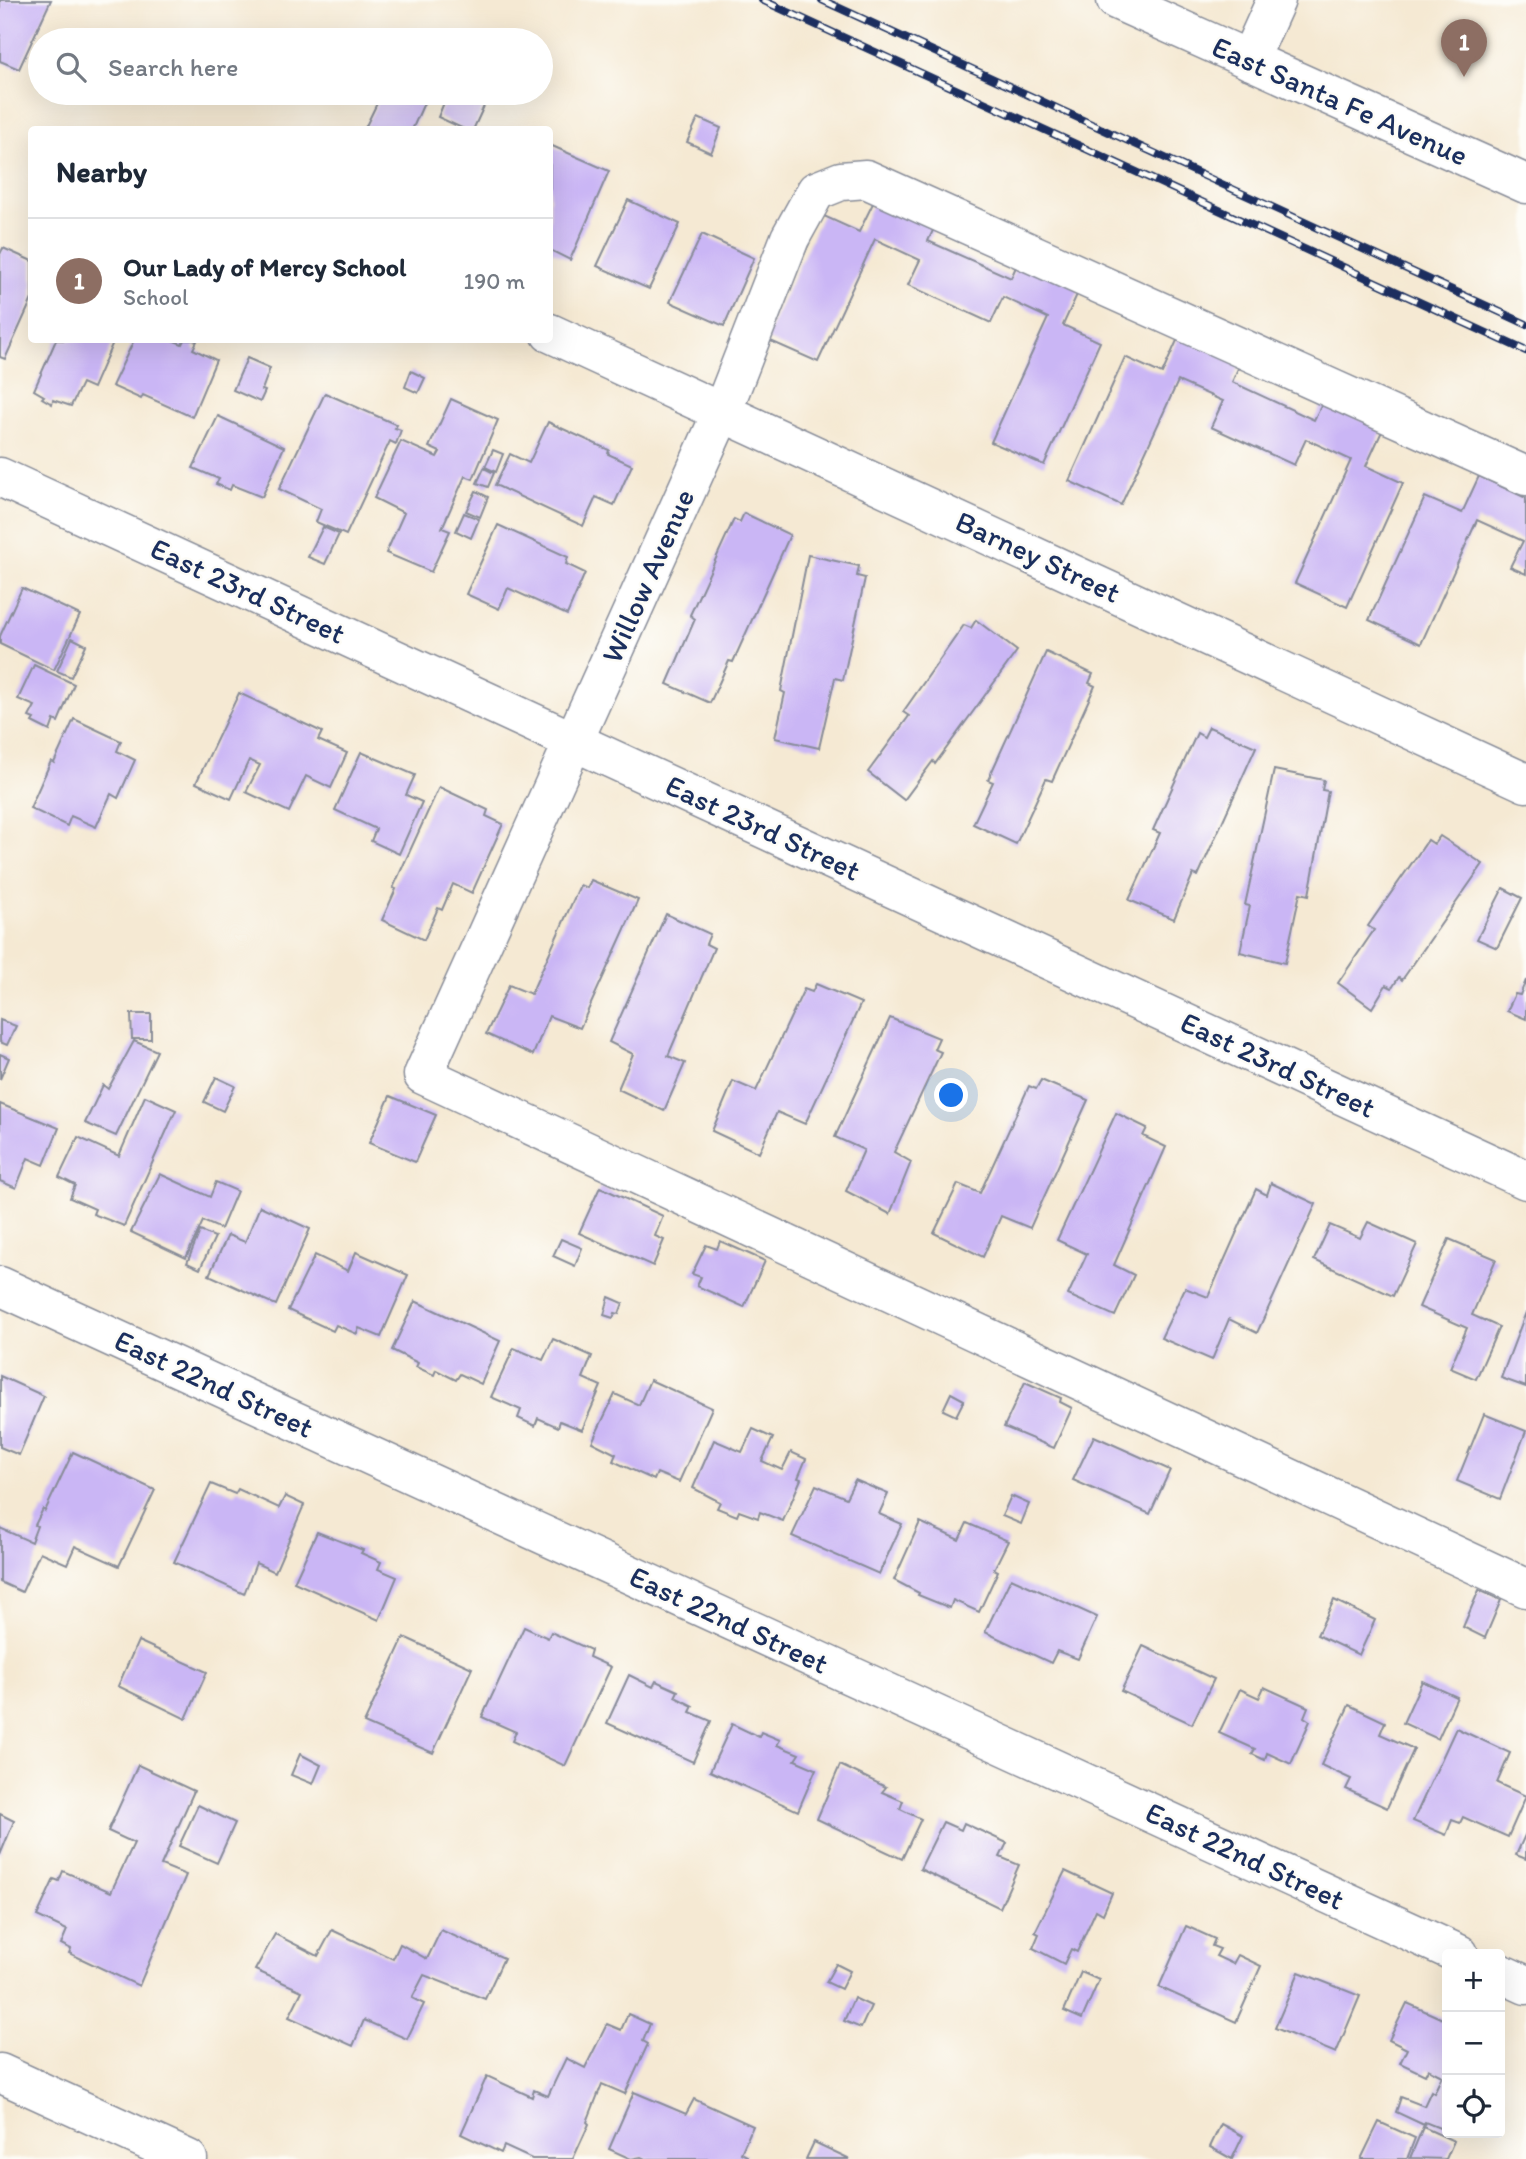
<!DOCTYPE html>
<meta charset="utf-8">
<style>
:root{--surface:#fff;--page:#f6f6f7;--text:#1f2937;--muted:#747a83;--line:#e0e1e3;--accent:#ea580c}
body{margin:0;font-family:Itim,sans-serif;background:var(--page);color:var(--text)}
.controls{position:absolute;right:21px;bottom:21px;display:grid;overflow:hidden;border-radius:7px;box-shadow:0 7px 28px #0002}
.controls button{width:63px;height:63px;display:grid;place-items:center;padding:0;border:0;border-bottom:2px solid var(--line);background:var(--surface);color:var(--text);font:35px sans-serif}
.you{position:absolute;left:952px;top:1096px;width:24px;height:24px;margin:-18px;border:5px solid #fff;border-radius:50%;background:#1a73e8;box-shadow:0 0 0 10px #1a73e833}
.badge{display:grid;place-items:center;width:46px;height:46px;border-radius:50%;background:var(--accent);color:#fff;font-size:23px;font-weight:700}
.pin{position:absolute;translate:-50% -58px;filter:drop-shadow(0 2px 4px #0008)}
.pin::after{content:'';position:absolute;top:37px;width:24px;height:21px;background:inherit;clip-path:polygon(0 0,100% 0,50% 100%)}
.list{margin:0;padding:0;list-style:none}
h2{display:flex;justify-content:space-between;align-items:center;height:91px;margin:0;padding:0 28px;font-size:30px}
h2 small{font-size:23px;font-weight:400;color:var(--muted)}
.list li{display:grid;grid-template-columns:46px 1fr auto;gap:21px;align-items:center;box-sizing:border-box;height:126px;padding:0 28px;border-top:2px solid var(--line)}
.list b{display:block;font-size:26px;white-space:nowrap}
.list p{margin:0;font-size:23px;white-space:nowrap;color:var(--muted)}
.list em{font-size:23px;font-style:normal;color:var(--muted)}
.icon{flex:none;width:38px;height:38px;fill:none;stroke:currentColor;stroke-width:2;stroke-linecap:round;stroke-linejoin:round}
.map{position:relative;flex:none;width:1526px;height:2159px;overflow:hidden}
.search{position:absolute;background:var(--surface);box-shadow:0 7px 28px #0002;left:28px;top:28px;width:525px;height:77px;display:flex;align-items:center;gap:18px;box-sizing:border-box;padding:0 24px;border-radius:38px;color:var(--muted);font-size:26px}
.panel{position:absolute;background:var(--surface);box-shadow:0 7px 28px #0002;left:28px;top:126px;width:525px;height:217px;border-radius:7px}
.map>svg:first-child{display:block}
.building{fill:#cab6f5}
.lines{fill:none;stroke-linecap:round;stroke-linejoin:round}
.minor-casing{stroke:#888c98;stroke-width:41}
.minor{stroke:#fff;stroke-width:38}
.rail-casing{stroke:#1b2f5e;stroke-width:8}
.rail{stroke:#fdfcf7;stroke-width:5;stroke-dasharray:16;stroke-linecap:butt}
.labels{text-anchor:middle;stroke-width:5;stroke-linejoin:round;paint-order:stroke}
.street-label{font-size:30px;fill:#1b2f5e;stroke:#fdfcf7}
</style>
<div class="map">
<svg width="1526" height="2159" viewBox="0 0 1526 2159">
<rect width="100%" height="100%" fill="#fdfcf7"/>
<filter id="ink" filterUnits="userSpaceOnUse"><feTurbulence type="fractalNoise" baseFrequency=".0143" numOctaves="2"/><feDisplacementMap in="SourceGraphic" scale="14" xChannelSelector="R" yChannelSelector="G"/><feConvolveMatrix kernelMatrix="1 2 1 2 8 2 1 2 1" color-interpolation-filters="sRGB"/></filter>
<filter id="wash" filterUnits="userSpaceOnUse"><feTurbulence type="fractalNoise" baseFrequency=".00686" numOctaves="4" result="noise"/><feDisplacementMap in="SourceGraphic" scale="28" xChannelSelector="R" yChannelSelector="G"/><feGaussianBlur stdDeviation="1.57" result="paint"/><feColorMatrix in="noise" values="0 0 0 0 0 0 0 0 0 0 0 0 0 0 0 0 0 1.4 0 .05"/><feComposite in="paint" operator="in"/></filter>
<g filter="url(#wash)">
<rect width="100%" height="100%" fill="#f5e9d3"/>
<g id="blocks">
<g class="building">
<polygon points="0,0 51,0 19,69 0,61"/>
<polygon points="382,93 394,93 407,99 408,96 424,103 412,130 364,130"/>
<polygon points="448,93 490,93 473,130 466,130 438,117"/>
<polygon points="698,118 721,128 711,153 687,142"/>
<polygon points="550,145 609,171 570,260 550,250"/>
<polygon points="877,195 937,222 928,241 1011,278 1019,260 1080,288 1063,325 1100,342 1044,465 991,442 1048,318 1003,297 991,323 908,285 920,260 875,239 818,362 766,339 822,215 859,232"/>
<polygon points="628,200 680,224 649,289 597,266"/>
<polygon points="702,234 754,258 724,326 670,302"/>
<polygon points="3,248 32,261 32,299 5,359 0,357 0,254"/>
<polygon points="1179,336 1240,364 1232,382 1314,420 1323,402 1383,429 1366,466 1403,483 1347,607 1295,583 1351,460 1306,439 1294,465 1211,427 1223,401 1178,381 1121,505 1069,481 1125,357 1162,374"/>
<polygon points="56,340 114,340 93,388 82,383 71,406 53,400 52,404 42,398 44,396 34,390"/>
<polygon points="134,340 172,340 182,344 184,340 193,340 197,341 193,349 216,360 192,417 143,395 141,399 112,386"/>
<polygon points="247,358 270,368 262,390 265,391 260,402 233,390"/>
<polygon points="411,371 425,378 418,393 405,387"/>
<polygon points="325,393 397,425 395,428 401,430 396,444 390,441 346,535 316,522 321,509 279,489"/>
<polygon points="451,399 498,420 473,479 465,476 442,528 450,531 431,572 386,553 404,513 374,498 401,441 437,457 440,452 429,447"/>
<polygon points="218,416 284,447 262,497 232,485 230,490 216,484 219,479 193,468"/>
<polygon points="548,422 609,450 608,454 632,465 614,505 596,497 583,526 495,485 510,454 529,463"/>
<polygon points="493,450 503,454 496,472 485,467"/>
<polygon points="484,468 494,473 488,487 477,483"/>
<polygon points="1479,476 1526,498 1526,574 1510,567 1523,541 1477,520 1421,644 1369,620 1425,497 1462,513"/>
<polygon points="476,491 488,497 480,517 466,511"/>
<polygon points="464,513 479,519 471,538 456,531"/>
<polygon points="744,513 790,535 733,662 729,661 710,703 667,684 695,619 690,615 734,519 740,522"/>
<polygon points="498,525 568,557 566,564 585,573 567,615 508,588 499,609 466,594"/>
<polygon points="323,527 339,534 325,564 308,557"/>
<polygon points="808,555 859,566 857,576 865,578 843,680 835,678 819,748 775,738 785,693 781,691"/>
<polygon points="22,588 80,615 54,670 0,644 0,636"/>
<polygon points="976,620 1017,651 935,764 933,761 904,800 868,772 909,716 903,712 964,625 971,628"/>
<polygon points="72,638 86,645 71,677 57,671"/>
<polygon points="1046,652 1093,674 1089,683 1095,686 1052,781 1046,779 1016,844 973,824 993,782 988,780"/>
<polygon points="34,665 74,684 58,722 54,720 50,731 32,722 34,719 29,717 35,706 18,699"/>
<polygon points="239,693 322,732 318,740 347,753 331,788 306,776 289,812 246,792 260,765 249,760 231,799 196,783"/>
<polygon points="74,719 121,741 117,751 135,760 118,798 111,794 96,827 71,816 67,826 30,808 51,761 54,763"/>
<polygon points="1209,727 1256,747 1198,876 1193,874 1174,919 1129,900 1160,833 1153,830 1197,733 1204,737"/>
<polygon points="361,752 415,775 406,795 422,802 399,854 371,841 376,829 335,810"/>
<polygon points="1274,770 1324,780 1322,790 1328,791 1309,895 1300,893 1285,963 1240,952 1250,906 1245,905"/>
<polygon points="439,787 488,810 486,816 503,824 472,893 453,884 442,910 438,908 424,940 382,920 396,889 393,888"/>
<polygon points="1440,836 1483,864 1402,980 1399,977 1392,988 1386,985 1372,1008 1338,983 1374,930 1368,926 1428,840 1434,844"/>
<polygon points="591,880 638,900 580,1028 549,1016 533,1055 486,1034 509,985 531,994 580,885 587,888"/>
<polygon points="1503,888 1522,898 1497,948 1477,939"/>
<polygon points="666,914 710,934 706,944 714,948 668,1056 685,1063 664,1111 618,1089 633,1054 609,1042"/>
<polygon points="1526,980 1526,1019 1507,1011 1515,994 1520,995"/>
<polygon points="816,984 861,1003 805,1124 777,1112 759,1153 712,1131 733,1081 756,1091 804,989 812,992"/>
<polygon points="131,1014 151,1014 151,1039 132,1039"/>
<polygon points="890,1018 939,1038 934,1049 941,1052 894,1152 911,1162 890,1214 846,1191 864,1150 835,1137"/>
<polygon points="0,1020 16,1026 7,1045 0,1042"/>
<polygon points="134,1041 157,1051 116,1136 85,1123 103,1085 108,1089"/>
<polygon points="0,1054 9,1058 0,1079"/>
<polygon points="216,1077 235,1086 223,1111 204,1102"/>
<polygon points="1041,1080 1088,1100 1030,1228 1001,1216 983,1257 934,1233 958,1184 980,1193 1029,1086 1036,1089"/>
<polygon points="145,1096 176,1110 124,1226 93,1214 95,1209 70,1198 75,1185 59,1177 78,1137 119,1156"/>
<polygon points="390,1096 436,1115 415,1162 369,1143"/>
<polygon points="0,1104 59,1128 44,1165 28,1158 16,1188 0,1181"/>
<polygon points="1116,1113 1147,1128 1143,1136 1166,1147 1114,1265 1134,1275 1115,1316 1068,1295 1087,1254 1057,1240"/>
<polygon points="160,1174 210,1197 216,1182 237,1191 221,1229 203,1221 186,1258 131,1232"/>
<polygon points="1271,1183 1316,1204 1257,1333 1229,1319 1212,1360 1161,1338 1185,1288 1208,1297 1256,1189 1267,1195"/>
<polygon points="600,1187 663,1216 655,1236 664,1240 653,1266 579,1233"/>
<polygon points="260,1206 310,1229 276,1305 209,1275 228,1235 245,1242"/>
<polygon points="1368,1222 1417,1244 1393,1296 1314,1260 1330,1225 1360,1238"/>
<polygon points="200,1231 215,1237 200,1269 187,1263"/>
<polygon points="561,1239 582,1248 575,1266 553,1256"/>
<polygon points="1449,1239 1496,1259 1472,1315 1499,1327 1476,1379 1450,1368 1467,1328 1419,1307"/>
<polygon points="720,1241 765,1261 744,1307 697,1286 701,1277 692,1274 706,1245 717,1249"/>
<polygon points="356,1252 408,1275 381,1337 359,1328 357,1334 336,1325 333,1331 288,1310 315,1255 348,1271"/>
<polygon points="609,1297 623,1303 619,1314 615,1313 613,1318 604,1315"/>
<polygon points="415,1301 500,1341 481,1384 460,1374 456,1380 436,1370 434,1375 416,1367 418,1363 392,1350"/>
<polygon points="1526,1312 1526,1387 1501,1378"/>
<polygon points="553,1339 592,1356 583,1378 601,1386 582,1430 560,1421 558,1427 538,1418 535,1426 518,1418 521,1410 491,1397 514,1348 543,1360"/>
<polygon points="0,1376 44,1396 19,1455 0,1447"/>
<polygon points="650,1380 712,1408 679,1482 657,1473 654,1480 613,1461 616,1454 592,1442 615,1394 639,1405"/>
<polygon points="1025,1382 1061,1398 1060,1402 1072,1408 1054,1448 1004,1427"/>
<polygon points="951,1393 964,1400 956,1416 943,1410"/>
<polygon points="1484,1414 1526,1431 1500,1499 1457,1481"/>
<polygon points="753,1429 773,1438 762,1461 782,1470 791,1452 806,1459 798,1478 801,1479 783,1521 760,1512 758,1518 739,1511 737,1516 717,1508 720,1502 693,1488 714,1440 742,1452"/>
<polygon points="1094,1436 1170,1470 1150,1514 1073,1480"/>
<polygon points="73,1452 155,1490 119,1566 75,1546 67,1564 40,1552 22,1592 0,1582 0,1528 31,1542 37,1526 35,1525 43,1509 45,1511"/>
<polygon points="855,1480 888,1494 879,1514 902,1524 879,1574 792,1536 816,1485 846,1498"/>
<polygon points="211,1484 235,1494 238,1489 279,1508 285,1496 304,1505 275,1572 256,1563 244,1594 174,1562"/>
<polygon points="1011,1496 1029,1504 1021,1524 1002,1516"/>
<polygon points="920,1522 959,1540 967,1523 1008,1541 994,1569 998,1571 979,1612 953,1600 950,1608 918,1595 919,1593 894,1580"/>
<polygon points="317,1532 363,1550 361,1553 381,1562 378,1569 397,1577 379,1620 294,1582"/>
<polygon points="1011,1578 1097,1617 1078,1659 1057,1651 1051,1663 985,1632"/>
<polygon points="1479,1590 1501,1600 1485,1638 1463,1627"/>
<polygon points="1334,1600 1375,1620 1359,1655 1317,1635"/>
<polygon points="524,1627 548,1638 551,1632 591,1650 589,1657 611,1667 565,1766 512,1741 516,1732 482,1717"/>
<polygon points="404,1637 472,1668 433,1753 364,1723"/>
<polygon points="138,1641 207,1672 186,1719 118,1686"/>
<polygon points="1143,1646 1214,1679 1192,1724 1121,1691"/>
<polygon points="629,1675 653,1687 656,1681 678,1691 675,1697 693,1706 690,1712 711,1721 693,1762 607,1723"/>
<polygon points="1422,1681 1457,1697 1438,1739 1403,1723"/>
<polygon points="1264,1687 1308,1707 1304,1717 1310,1721 1291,1764 1267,1753 1265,1760 1252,1754 1255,1749 1219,1733 1240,1689 1259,1698"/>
<polygon points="1349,1705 1385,1722 1380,1734 1414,1749 1387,1808 1346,1789 1351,1779 1321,1765"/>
<polygon points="732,1724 759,1737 761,1732 780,1740 777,1745 799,1754 795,1760 816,1769 798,1811 710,1771"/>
<polygon points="1456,1728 1510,1753 1497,1783 1526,1796 1508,1837 1463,1817 1460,1823 1452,1820 1446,1835 1413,1821"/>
<polygon points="300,1754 321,1765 313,1784 291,1775"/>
<polygon points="138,1765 194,1791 161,1865 186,1875 139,1986 69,1953 71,1949 61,1944 67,1930 37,1916 54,1879 59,1881 63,1871 111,1892 134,1843 108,1831"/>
<polygon points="840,1765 886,1787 882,1792 903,1801 900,1809 921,1819 902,1859 817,1819"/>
<polygon points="198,1805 235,1823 217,1863 179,1846"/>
<polygon points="0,1814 14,1821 0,1855"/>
<polygon points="943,1822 961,1830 964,1823 1007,1843 1000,1857 1019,1865 1000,1908 920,1869"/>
<polygon points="1526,1833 1526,1859 1516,1855"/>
<polygon points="1065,1871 1112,1893 1103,1914 1096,1910 1077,1952 1071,1949 1064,1964 1033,1948 1039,1934 1035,1932"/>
<polygon points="1186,1926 1215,1939 1212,1946 1220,1949 1216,1956 1233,1964 1238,1955 1261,1966 1236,2022 1159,1987"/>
<polygon points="332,1930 393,1959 400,1944 427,1959 441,1930 504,1958 485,1999 424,1975 412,1998 424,2004 407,2039 364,2020 353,2046 289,2017 302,1991 255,1970 275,1934 318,1956"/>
<polygon points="836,1964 850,1971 841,1989 826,1982"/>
<polygon points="1081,1972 1099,1980 1082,2019 1064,2011"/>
<polygon points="1299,1972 1360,1996 1336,2053 1275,2028"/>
<polygon points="854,1998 871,2006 861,2028 844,2021"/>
<polygon points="1407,2003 1447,2021 1447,2131 1425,2122 1424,2125 1396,2112 1401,2097 1424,2106 1431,2091 1434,2093 1442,2076 1428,2069 1425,2075 1400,2063 1407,2049 1389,2040"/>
<polygon points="628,2014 650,2024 643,2041 648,2044 625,2094 602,2084 587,2122 589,2124 573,2159 532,2159 504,2146 501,2153 461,2134 487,2076 532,2097 534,2090 548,2096 566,2058 585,2068 607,2024 621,2030"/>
<polygon points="634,2092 686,2114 694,2099 753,2126 741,2153 747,2156 745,2159 645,2159 641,2157 631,2159 609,2149"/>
<polygon points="1379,2122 1415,2138 1407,2159 1361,2159"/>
<polygon points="1221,2124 1243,2136 1232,2159 1210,2147"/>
<polygon points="1423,2127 1454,2141 1446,2159 1410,2158"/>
<polygon points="814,2142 850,2159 806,2159"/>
</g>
</g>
</g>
<g filter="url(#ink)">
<use href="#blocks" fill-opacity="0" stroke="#888c98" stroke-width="2"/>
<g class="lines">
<defs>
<g id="minor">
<polyline points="1116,0 1526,184"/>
<polyline points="1249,60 1276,0"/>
<polyline points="550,333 1526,783"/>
<polyline points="1526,476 866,179 841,181 816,191 790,238 722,412 423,1075 1526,1588"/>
<polyline points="0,477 1526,1180"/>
<polyline points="0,1286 1459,1954"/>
<polyline points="1500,1973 1526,1985"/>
<polyline points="0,2073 188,2159"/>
</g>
</defs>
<use href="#minor" class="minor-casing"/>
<use href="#minor" class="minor"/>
<defs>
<g id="rail">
<polyline points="762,0 1526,351"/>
<polyline points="822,0 1526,324"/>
</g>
</defs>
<use href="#rail" class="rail-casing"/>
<use href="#rail" class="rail"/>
</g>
</g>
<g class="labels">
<g class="street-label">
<text transform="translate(1340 101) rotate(24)" y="10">East Santa Fe Avenue</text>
<text transform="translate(1038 557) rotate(25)" y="10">Barney Street</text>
<text transform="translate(648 576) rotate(-66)" y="10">Willow Avenue</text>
<text transform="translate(248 591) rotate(25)" y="10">East 23rd Street</text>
<text transform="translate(763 828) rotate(25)" y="10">East 23rd Street</text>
<text transform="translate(1278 1065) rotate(25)" y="10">East 23rd Street</text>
<text transform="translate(214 1384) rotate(25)" y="10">East 22nd Street</text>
<text transform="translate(729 1620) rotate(25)" y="10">East 22nd Street</text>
<text transform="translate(1245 1856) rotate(25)" y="10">East 22nd Street</text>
</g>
</g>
</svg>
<div class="controls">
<button>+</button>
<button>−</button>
<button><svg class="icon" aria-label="locate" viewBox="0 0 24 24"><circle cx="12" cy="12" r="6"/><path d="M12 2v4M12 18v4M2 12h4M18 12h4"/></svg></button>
</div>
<div class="you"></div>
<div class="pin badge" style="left:1464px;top:77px;background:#8d6e63">1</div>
<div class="search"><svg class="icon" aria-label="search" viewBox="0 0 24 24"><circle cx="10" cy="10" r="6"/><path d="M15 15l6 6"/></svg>Search here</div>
<section class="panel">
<h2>Nearby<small></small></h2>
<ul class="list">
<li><span class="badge" style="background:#8d6e63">1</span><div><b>Our Lady of Mercy School</b><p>School</p></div><em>190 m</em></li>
</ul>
</section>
</div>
